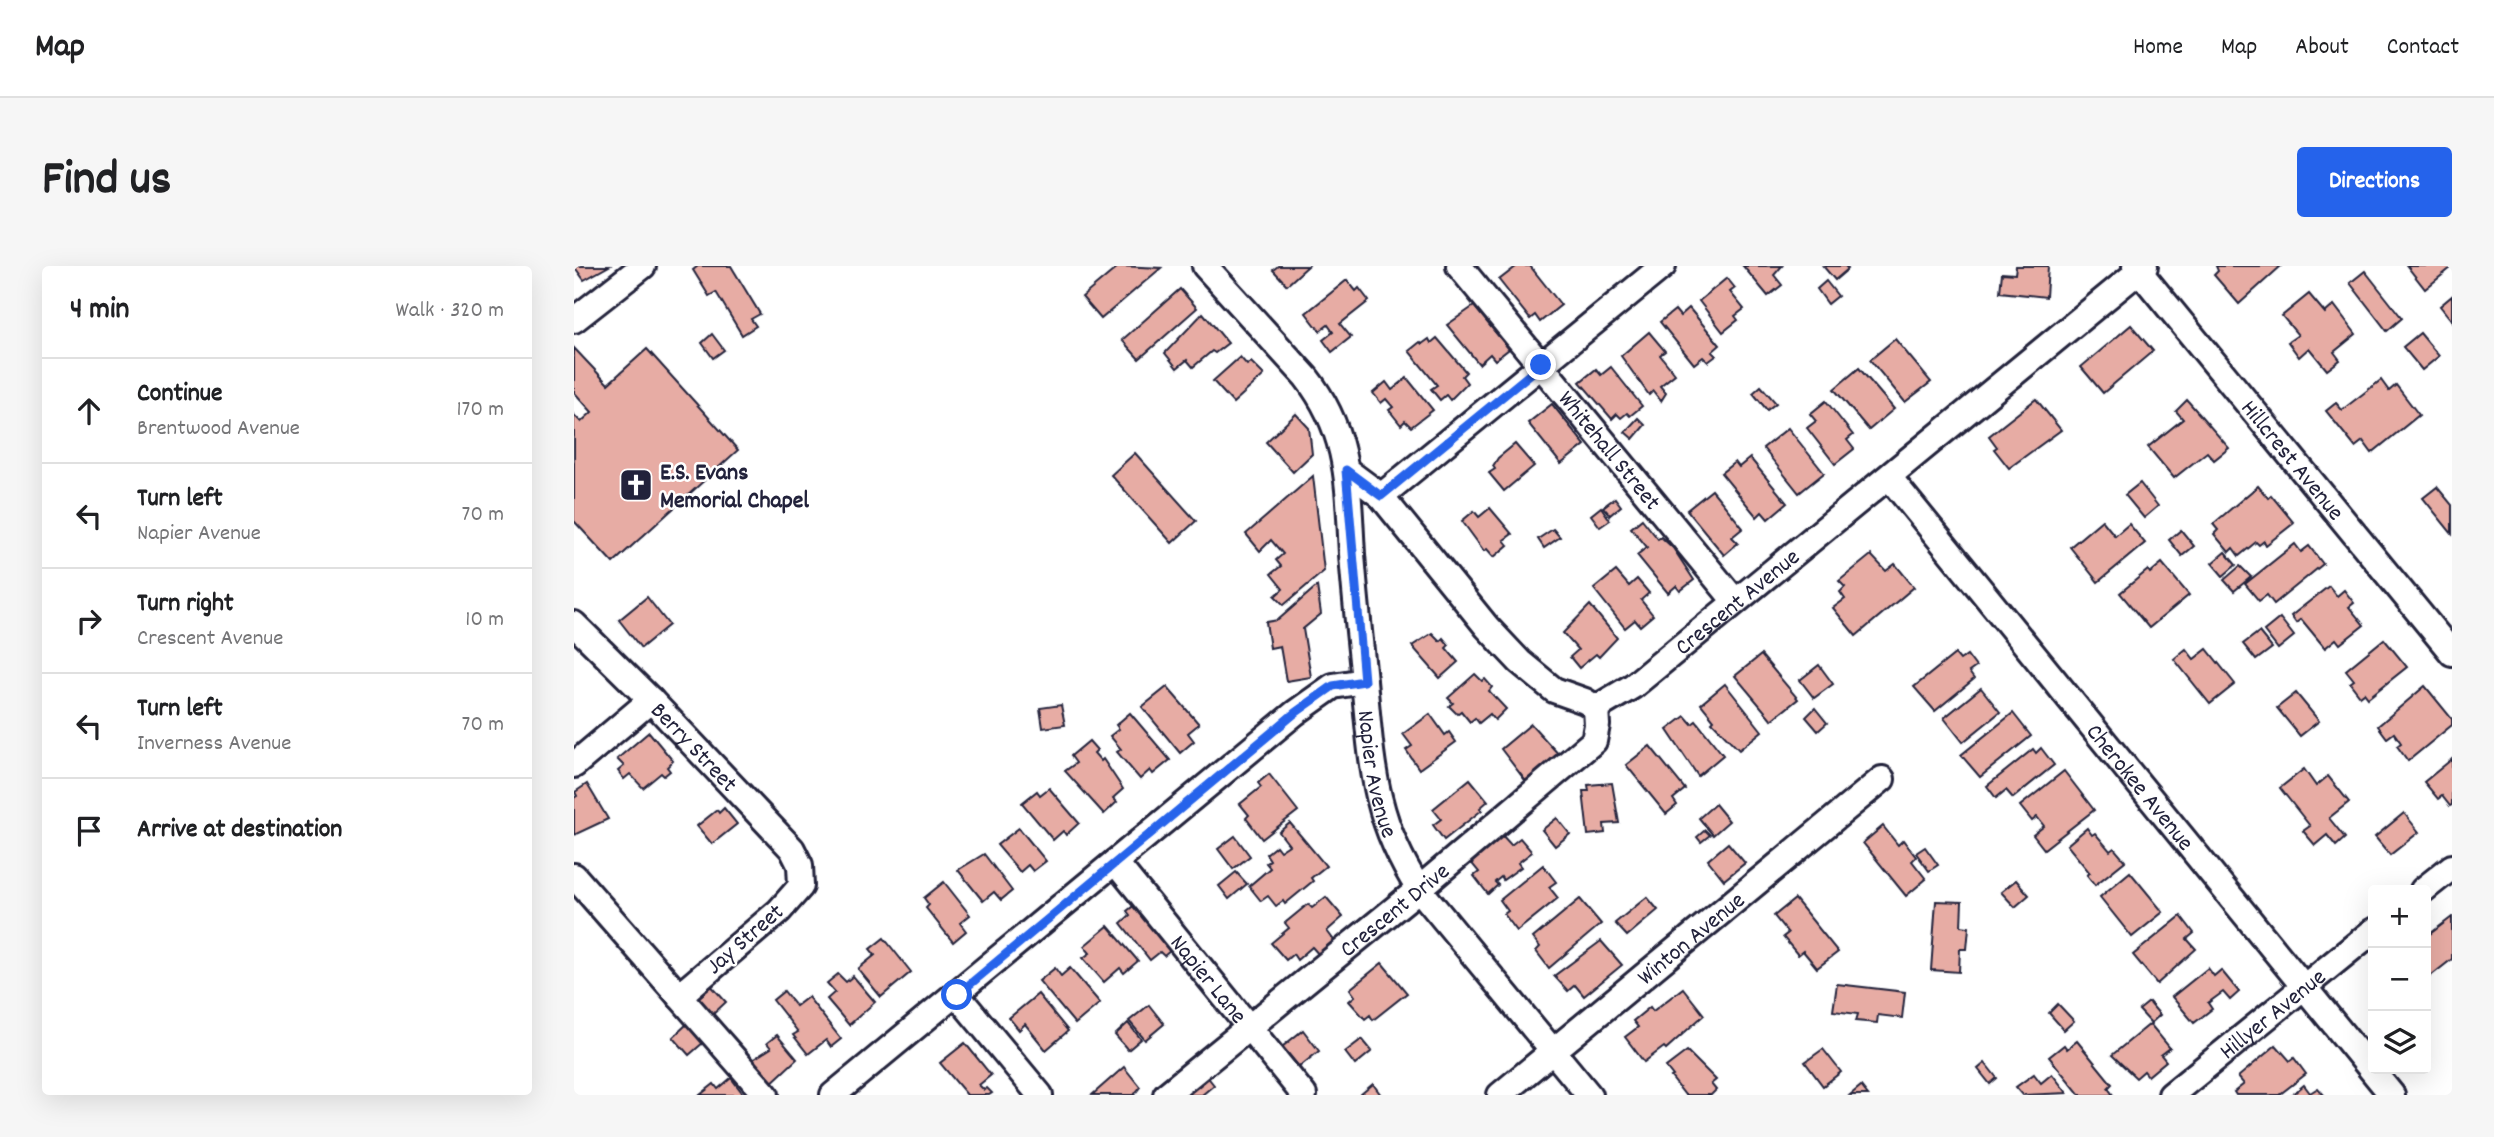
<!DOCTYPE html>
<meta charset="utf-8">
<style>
:root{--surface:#fff;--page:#f6f6f6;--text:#202124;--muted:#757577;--line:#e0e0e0;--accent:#2563eb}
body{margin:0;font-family:Dekko,sans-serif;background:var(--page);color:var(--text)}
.controls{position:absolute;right:21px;bottom:21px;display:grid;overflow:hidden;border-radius:7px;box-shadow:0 7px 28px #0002}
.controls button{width:63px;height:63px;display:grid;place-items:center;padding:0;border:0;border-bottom:2px solid var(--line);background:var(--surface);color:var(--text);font:35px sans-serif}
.stop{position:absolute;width:21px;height:21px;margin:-16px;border:5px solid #2563eb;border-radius:50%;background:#fff}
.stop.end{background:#2563eb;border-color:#fff;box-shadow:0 2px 7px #0008}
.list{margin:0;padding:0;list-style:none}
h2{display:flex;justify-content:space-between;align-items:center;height:91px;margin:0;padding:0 28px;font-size:30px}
h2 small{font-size:23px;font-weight:400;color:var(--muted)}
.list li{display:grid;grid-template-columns:46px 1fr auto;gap:21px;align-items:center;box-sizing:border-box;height:105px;padding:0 28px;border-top:2px solid var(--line)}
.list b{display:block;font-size:26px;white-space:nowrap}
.list p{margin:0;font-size:23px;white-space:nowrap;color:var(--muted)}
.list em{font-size:23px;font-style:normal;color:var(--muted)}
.icon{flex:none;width:38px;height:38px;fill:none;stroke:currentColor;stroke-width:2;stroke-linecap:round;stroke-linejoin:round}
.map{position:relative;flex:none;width:1878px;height:829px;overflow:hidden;border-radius:7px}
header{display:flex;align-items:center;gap:42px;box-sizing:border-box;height:98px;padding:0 35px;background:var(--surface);border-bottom:2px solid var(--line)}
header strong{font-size:33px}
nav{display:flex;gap:38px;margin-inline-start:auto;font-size:24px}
.intro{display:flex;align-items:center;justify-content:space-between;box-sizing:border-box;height:168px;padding:0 42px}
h1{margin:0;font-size:49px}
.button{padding:18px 32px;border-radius:7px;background:var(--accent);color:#fff;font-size:24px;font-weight:700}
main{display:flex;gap:42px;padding:0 42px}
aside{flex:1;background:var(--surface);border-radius:7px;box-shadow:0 7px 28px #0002}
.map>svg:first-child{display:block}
.building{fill:#e7aca4;stroke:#22223b;stroke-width:2}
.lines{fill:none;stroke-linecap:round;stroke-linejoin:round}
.minor-casing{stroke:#22223b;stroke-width:30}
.minor{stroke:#fff;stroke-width:24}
.route{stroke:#2563eb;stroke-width:9}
.labels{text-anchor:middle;stroke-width:5;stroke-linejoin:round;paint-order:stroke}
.street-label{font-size:24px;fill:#22223b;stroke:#fff}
.poi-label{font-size:24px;font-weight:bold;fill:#22223b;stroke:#fff;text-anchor:start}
</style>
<header>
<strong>Map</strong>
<nav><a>Home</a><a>Map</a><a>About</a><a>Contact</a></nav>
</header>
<div class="intro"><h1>Find us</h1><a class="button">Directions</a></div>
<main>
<aside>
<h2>4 min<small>Walk · 320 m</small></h2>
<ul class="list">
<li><svg class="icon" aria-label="ahead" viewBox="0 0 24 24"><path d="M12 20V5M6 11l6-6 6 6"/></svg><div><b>Continue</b><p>Brentwood Avenue</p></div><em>170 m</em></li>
<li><svg class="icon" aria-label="left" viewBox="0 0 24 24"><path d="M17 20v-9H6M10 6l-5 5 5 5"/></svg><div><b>Turn left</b><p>Napier Avenue</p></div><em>70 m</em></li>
<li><svg class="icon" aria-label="right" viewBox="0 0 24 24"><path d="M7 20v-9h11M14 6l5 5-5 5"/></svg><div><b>Turn right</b><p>Crescent Avenue</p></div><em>10 m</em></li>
<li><svg class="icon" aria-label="left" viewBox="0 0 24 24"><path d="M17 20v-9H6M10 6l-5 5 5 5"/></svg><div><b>Turn left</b><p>Inverness Avenue</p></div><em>70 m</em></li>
<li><svg class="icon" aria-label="arrive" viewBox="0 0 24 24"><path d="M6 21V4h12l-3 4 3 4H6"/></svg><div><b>Arrive at destination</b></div></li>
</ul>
</aside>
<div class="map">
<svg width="1878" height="829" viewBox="0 0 1878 829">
<rect width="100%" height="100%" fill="#fff"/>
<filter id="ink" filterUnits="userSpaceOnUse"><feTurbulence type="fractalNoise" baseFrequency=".0143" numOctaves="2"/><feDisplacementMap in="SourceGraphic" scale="14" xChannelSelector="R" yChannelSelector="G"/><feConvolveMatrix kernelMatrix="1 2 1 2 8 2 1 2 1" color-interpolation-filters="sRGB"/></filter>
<g filter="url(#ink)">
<g class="building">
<polygon points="0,0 35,0 10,14"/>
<polygon points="124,0 157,0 186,48 177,53 182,60 168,69 142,26 135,30 119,4"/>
<polygon points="545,0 587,2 527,53 508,31"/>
<polygon points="704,0 734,0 713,19 699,4"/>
<polygon points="943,0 956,0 987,39 966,56 961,49 956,53 925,14"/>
<polygon points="1169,0 1208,0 1200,9 1208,19 1194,30"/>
<polygon points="1249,0 1271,0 1274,3 1261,14"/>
<polygon points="1442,0 1474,0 1472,31 1426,26 1428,7 1441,8"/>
<polygon points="1642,0 1707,0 1665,38 1640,9 1644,5"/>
<polygon points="1833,0 1878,0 1878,1 1851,23"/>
<polygon points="1791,5 1828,52 1813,65 1776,17"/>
<polygon points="1153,12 1161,22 1156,26 1170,43 1161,50 1164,54 1149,66 1125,35"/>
<polygon points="773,14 782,25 785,22 795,35 766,58 777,71 758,86 749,74 759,66 754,59 746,65 732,47"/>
<polygon points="1252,15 1264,30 1254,38 1243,23"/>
<polygon points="606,23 623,42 565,93 548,74"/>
<polygon points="1735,28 1751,47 1760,39 1782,68 1760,86 1766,94 1753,104 1735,82 1725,91 1714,76 1724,69 1708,50"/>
<polygon points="1878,30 1878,55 1866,40"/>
<polygon points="900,40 935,83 921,94 916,88 905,98 873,59"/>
<polygon points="1115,42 1146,79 1138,86 1142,90 1134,96 1129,91 1120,98 1086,56 1101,44 1106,50"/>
<polygon points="629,47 654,77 641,87 638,85 619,101 613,94 603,102 591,87"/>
<polygon points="1557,59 1579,85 1529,127 1507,101"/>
<polygon points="1075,66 1091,85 1086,89 1101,108 1086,120 1092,127 1087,135 1079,125 1075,129 1047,90"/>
<polygon points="1846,67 1865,90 1848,104 1829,81"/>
<polygon points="138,68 150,84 139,92 128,77"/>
<polygon points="863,72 892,106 888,110 893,117 876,134 872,129 866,134 857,123 863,119 835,85 846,76 848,78 855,73 857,77"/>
<polygon points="1321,73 1357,116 1331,136 1296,94"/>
<polygon points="0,82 34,118 73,83 164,184 39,297 0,255 0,149 7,156 18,146 0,126"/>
<polygon points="666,91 673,99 677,96 690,109 659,137 639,115"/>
<polygon points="1037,101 1068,140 1056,150 1053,147 1047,152 1043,148 1038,153 1006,116 1022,103 1027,109"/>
<polygon points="1285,102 1320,143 1295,164 1260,123"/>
<polygon points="833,112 859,144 837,161 831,155 827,159 815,144 819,141 812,133 807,137 799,127 812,116 818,124"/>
<polygon points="1807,114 1815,125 1822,119 1845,149 1798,187 1789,175 1781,181 1752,145 1762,137 1768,144"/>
<polygon points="1187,120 1202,137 1193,144 1179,127"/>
<polygon points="1462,133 1487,164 1435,202 1420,183 1423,181 1415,170"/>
<polygon points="1613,134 1655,182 1640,194 1633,186 1600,212 1574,181 1609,153 1602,145"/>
<polygon points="1252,135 1279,169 1273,174 1280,183 1261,198 1233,162 1242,155 1236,148"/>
<polygon points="978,138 1011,179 987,198 954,157"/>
<polygon points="722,148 735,162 738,188 719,206 692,176"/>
<polygon points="1064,152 1071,159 1059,173 1051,166"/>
<polygon points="1214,162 1250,207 1225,227 1189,182"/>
<polygon points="941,178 960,200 930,225 915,207 921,203 919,200 924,192"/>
<polygon points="561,187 622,255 598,277 537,209"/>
<polygon points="1176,192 1213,237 1194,253 1188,246 1183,251 1147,207 1161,196 1165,201"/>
<polygon points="739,210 750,305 710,339 701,330 709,323 697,308 707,300 702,294 709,288 697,274 686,285 672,268"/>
<polygon points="1566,217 1584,240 1570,252 1551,229"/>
<polygon points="1684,220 1694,232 1697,229 1720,257 1692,279 1690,275 1685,279 1682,276 1665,290 1659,282 1655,286 1640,268 1644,264 1639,258"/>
<polygon points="1863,221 1878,239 1878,268 1849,232"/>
<polygon points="1138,224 1169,262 1158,271 1164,277 1150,289 1113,244"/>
<polygon points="1041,232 1047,240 1036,249 1029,241"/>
<polygon points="1027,241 1036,254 1026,261 1017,249"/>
<polygon points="916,242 938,268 930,274 934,279 920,291 913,283 910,285 888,255 900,245 905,251"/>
<polygon points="1068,253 1084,273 1087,271 1099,282 1120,314 1106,325 1102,320 1094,327 1063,289 1073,281 1057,262"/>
<polygon points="1528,254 1541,270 1555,258 1571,277 1524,316 1496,281"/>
<polygon points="979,263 986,271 970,282 964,273"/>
<polygon points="1607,264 1620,280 1608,290 1595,274"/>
<polygon points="1721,278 1727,286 1735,280 1749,298 1700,338 1693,329 1685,335 1671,318"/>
<polygon points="1651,286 1662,299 1649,310 1638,297"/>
<polygon points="1297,289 1312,305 1321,298 1340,321 1282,370 1259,342 1271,333 1266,326 1271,321 1265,315"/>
<polygon points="1588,297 1615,329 1575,362 1546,327 1574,304 1576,307"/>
<polygon points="1666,300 1677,311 1660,325 1650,314"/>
<polygon points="1042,305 1055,320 1063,313 1075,327 1067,334 1079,349 1066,360 1061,354 1051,362 1020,323"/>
<polygon points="743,320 747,348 729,363 737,411 712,415 706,380 696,382 692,356 704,354"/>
<polygon points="1755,320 1763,330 1770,324 1780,337 1775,341 1790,359 1766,378 1762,373 1751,382 1727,353 1722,357 1717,350"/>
<polygon points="73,331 95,359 67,382 45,354"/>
<polygon points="1016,339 1043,372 1025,391 1022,388 1005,402 996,391 1004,384 989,367"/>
<polygon points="1706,352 1720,370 1704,383 1690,365"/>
<polygon points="1685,366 1698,382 1682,394 1669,378"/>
<polygon points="858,367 866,375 869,372 875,379 872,382 884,396 866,412 838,380"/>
<polygon points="1810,373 1833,401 1794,432 1790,427 1786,430 1776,417 1780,414 1772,404"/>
<polygon points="1612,383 1620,393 1633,383 1661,418 1636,438 1600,393"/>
<polygon points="1381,388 1386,394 1393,389 1402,401 1395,406 1400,413 1361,445 1340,421"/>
<polygon points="1187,389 1224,433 1198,454 1161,410"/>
<polygon points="1245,399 1259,418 1240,432 1226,414"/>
<polygon points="901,408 908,415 911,413 918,421 915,425 932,443 921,454 916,448 905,457 901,452 896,456 887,445 883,448 875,440 879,437 874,432"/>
<polygon points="1151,418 1188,465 1165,484 1138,456 1140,454 1127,438"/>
<polygon points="1851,420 1878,453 1878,459 1834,495 1823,480 1827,477 1820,467 1813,472 1804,460"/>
<polygon points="593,421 625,458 614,467 620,475 606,487 568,441"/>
<polygon points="1407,422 1426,446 1389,476 1370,452"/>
<polygon points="1722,427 1745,455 1726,470 1703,442"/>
<polygon points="487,439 491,459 469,462 466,442"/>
<polygon points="1241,442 1253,457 1244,465 1232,451"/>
<polygon points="556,447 596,494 579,508 576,504 566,513 543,486 547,483 536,470 545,463 542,459"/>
<polygon points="1439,447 1457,470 1406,511 1387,489"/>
<polygon points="856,448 871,469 875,466 882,476 845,503 832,484 838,480 829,468"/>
<polygon points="1111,450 1118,458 1122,455 1149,489 1124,510 1093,464"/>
<polygon points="957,458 987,491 954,518 927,483"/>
<polygon points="75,466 99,495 93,501 96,505 90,510 87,507 69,522 56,508 50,513 44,505 50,500 43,493"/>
<polygon points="515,475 523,484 520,487 527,495 529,493 549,523 539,532 543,536 530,548 491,505 502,497 497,490"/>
<polygon points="1076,480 1111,523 1099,533 1103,539 1092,548 1052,499"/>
<polygon points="1467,482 1480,499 1439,532 1432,524 1422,532 1413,520 1459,483 1462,487"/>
<polygon points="1878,493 1878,539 1876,540 1868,530 1864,533 1850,516"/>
<polygon points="1730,503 1742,520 1754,510 1775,536 1755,552 1771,572 1762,580 1753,569 1741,579 1729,565 1736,560 1706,522"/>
<polygon points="1490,505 1520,544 1470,583 1459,569 1470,560 1463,551 1458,555 1446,540"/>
<polygon points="695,508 724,545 688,573 672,552 675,549 666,538 687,521 684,517"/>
<polygon points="896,513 914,535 906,542 908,544 870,574 859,559 867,553 859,543"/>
<polygon points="1038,517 1045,557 1030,558 1031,567 1014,569 1009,525 1015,525 1014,519"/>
<polygon points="13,518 34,553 0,569 0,532 3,530 1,526"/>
<polygon points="475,522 505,557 492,569 489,565 479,574 448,537 463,525 466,529"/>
<polygon points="1141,538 1155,555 1139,569 1125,552"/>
<polygon points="150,542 163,558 138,578 123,560 143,544 145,547"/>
<polygon points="1830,547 1845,566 1816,589 1801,571"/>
<polygon points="983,552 996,568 981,580 968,564"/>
<polygon points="716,557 752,600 737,612 739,615 711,638 709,635 702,640 694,630 687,635 675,620 696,602 692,597 696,594 692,588 702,580 706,585 715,579 705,566"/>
<polygon points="1309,560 1324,579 1329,574 1342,591 1338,595 1352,613 1332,630 1289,577"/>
<polygon points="445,562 472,595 459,605 454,599 446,606 423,579"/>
<polygon points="1513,562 1518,569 1521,567 1536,585 1540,582 1551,595 1521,619 1513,609 1516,607 1493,579"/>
<polygon points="1131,564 1136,569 1127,576 1123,571"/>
<polygon points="927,568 937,579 946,572 958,586 944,597 947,601 929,614 927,611 921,616 924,619 914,628 900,610 905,606 895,594"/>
<polygon points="661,570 676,590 659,603 644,583"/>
<polygon points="1154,577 1171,597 1150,614 1134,594"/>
<polygon points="1351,581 1364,599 1355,605 1342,587"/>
<polygon points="410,588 438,625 427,634 420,626 409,635 384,604"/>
<polygon points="969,599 982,616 975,621 984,632 943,665 930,648 934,645 926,634"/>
<polygon points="662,606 673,618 655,633 645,620"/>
<polygon points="1556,606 1589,646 1558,671 1526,631"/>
<polygon points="1442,614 1455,629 1441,641 1427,626"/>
<polygon points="370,616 396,649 386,657 392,665 379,676 352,642 355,639 350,632"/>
<polygon points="752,631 769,651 753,665 762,677 746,690 738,681 723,694 719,688 712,694 697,677 715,662 711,657 734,638 738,642"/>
<polygon points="1073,631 1084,644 1053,670 1041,657"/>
<polygon points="1006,633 1027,658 975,702 962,685 966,681 959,672"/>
<polygon points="1221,633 1264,686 1243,702 1229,685 1224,689 1209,671 1214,667 1200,650"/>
<polygon points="567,634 603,679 590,690 586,686 576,694 547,657 556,649 553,645"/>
<polygon points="1362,635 1388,636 1387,660 1395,661 1393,683 1386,683 1385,706 1357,704"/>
<polygon points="1607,650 1620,667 1613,673 1622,683 1583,718 1559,689"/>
<polygon points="1878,651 1878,693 1854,712 1852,671"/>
<polygon points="534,660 564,695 550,707 546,702 530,716 509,692 516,687 510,680"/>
<polygon points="310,672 337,706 307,731 284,703 301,689 296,683"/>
<polygon points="1027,675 1048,699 1010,730 1001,719 994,725 980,710"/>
<polygon points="808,697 833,727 799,754 796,749 791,753 775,735 781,730 776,723"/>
<polygon points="481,702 487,710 496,702 526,737 501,758 465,715"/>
<polygon points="1634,702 1640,710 1647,704 1665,726 1656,734 1649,726 1634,737 1638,743 1620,757 1598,731"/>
<polygon points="264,708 272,716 279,710 301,736 275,759 253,733 261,726 253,717"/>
<polygon points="134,716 152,736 136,751 118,730"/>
<polygon points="1263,718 1331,726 1328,752 1304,749 1303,757 1282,755 1284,748 1259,745"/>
<polygon points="1109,722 1130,749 1092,783 1090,781 1070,796 1051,771 1064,761 1059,755 1076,741 1079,745"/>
<polygon points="210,725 222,740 234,731 267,773 257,781 252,774 234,788 219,769 224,766 199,734"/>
<polygon points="464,728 494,765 472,784 451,758 445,764 435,752"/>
<polygon points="1575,736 1586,749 1577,757 1565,744"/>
<polygon points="1484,738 1500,755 1490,764 1475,747"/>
<polygon points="575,739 590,758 571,774 555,755"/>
<polygon points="554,757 567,773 554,784 541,769"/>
<polygon points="113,758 130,776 115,789 99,771"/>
<polygon points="1576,758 1596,782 1587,789 1592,795 1574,810 1570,805 1562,812 1538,789"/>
<polygon points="729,764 745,785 725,801 708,781"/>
<polygon points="203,769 223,793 194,820 175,796 197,782 193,777"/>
<polygon points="788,773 798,785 781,799 771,786"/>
<polygon points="1503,775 1538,818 1534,822 1539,829 1506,829 1475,791 1490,779 1493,783"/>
<polygon points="391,777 417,809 405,819 410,824 413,822 418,827 415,829 393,829 366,797"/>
<polygon points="1702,779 1716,795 1720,792 1732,808 1705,829 1662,829 1660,826 1670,818 1664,811"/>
<polygon points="1249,783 1267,806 1249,820 1231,796"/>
<polygon points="1113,785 1142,814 1137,818 1142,824 1137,829 1111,829 1097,811 1099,810 1092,801"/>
<polygon points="1411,797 1423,812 1416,818 1404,803"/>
<polygon points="550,801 566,821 560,829 518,829"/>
<polygon points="1460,808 1467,817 1478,808 1493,827 1449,829 1442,821"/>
<polygon points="632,809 640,819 628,829 614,829 612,827"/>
<polygon points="157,812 170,829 126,829 140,818 144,823"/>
<polygon points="799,818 807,829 786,829"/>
<polygon points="1730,819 1736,827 1744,822 1750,829 1718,829"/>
<polygon points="1287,820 1294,829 1276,829"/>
</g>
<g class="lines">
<defs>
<g id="minor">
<path id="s1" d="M631,0L732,111C776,167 774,220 778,288C781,330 786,373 790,415C798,497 799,552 845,623L1015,829"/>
<path id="s2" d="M885,0L1161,335"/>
<path id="s3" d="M1561,0L1878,387"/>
<polyline points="0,54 69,0"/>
<polyline points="772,204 807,230 913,361 946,396 980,424 1011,435 1022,442"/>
<path id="s4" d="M1315,211L1818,829"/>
<polyline points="807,230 1089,0"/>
<path id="s5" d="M0,358L77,434L218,583L226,599L227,620L205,645L105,730"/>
<path id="s6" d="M1022,442L1059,420L1571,0"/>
<polyline points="0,499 77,434"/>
<path id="s7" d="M541,596L730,829"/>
<polyline points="0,610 192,829"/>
<polyline points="1849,624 1878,601"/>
<polyline points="383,729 466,829"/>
<polyline points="259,829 721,447 759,420 790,415"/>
<path id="s8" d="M592,829L845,623L1020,475L1023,459L1022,442"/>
<path id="s9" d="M926,829L1308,513"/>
<path id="s10" d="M1597,829L1799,665"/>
</g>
</defs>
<use href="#minor" class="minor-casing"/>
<use href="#minor" class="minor"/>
</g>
</g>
<g class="lines" filter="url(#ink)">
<polyline class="route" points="383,729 721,447 759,420 790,415 772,204 807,230 967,99"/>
</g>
<defs>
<symbol id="church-square" viewBox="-11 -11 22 22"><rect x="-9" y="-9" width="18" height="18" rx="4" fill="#22223b" stroke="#fff"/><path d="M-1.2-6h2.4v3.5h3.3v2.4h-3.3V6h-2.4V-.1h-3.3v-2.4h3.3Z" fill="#fff"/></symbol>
</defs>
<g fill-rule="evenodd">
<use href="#church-square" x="43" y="200" width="38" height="38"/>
</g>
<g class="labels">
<g class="street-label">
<text dy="8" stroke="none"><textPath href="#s2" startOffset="238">Whitehall Street</textPath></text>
<text dy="8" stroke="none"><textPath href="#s3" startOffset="250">Hillcrest Avenue</textPath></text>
<text dy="8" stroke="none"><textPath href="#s6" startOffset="177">Crescent Avenue</textPath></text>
<text dy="8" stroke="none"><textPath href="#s5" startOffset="172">Berry Street</textPath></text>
<text dy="8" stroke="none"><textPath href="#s1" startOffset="558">Napier Avenue</textPath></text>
<text dy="8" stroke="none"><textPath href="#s4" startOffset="399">Cherokee Avenue</textPath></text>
<text dy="8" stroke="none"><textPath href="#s8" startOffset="294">Crescent Drive</textPath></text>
<text dy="8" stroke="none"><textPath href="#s9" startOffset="247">Winton Avenue</textPath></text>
<text transform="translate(170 672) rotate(-41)" y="8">Jay Street</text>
<text dy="8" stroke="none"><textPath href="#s7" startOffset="150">Napier Lane</textPath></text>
<text dy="8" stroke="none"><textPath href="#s10" startOffset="130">Hillyer Avenue</textPath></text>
</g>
<g class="poi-label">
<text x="86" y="213">E.S. Evans<tspan x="86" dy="28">Memorial Chapel</tspan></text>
</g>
</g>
</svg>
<div class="controls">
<button>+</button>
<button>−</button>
<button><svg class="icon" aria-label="layers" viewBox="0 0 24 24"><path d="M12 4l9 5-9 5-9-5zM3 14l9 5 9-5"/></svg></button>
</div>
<div class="stop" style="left:383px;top:729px"></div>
<div class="stop end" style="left:967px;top:99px"></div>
</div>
</main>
